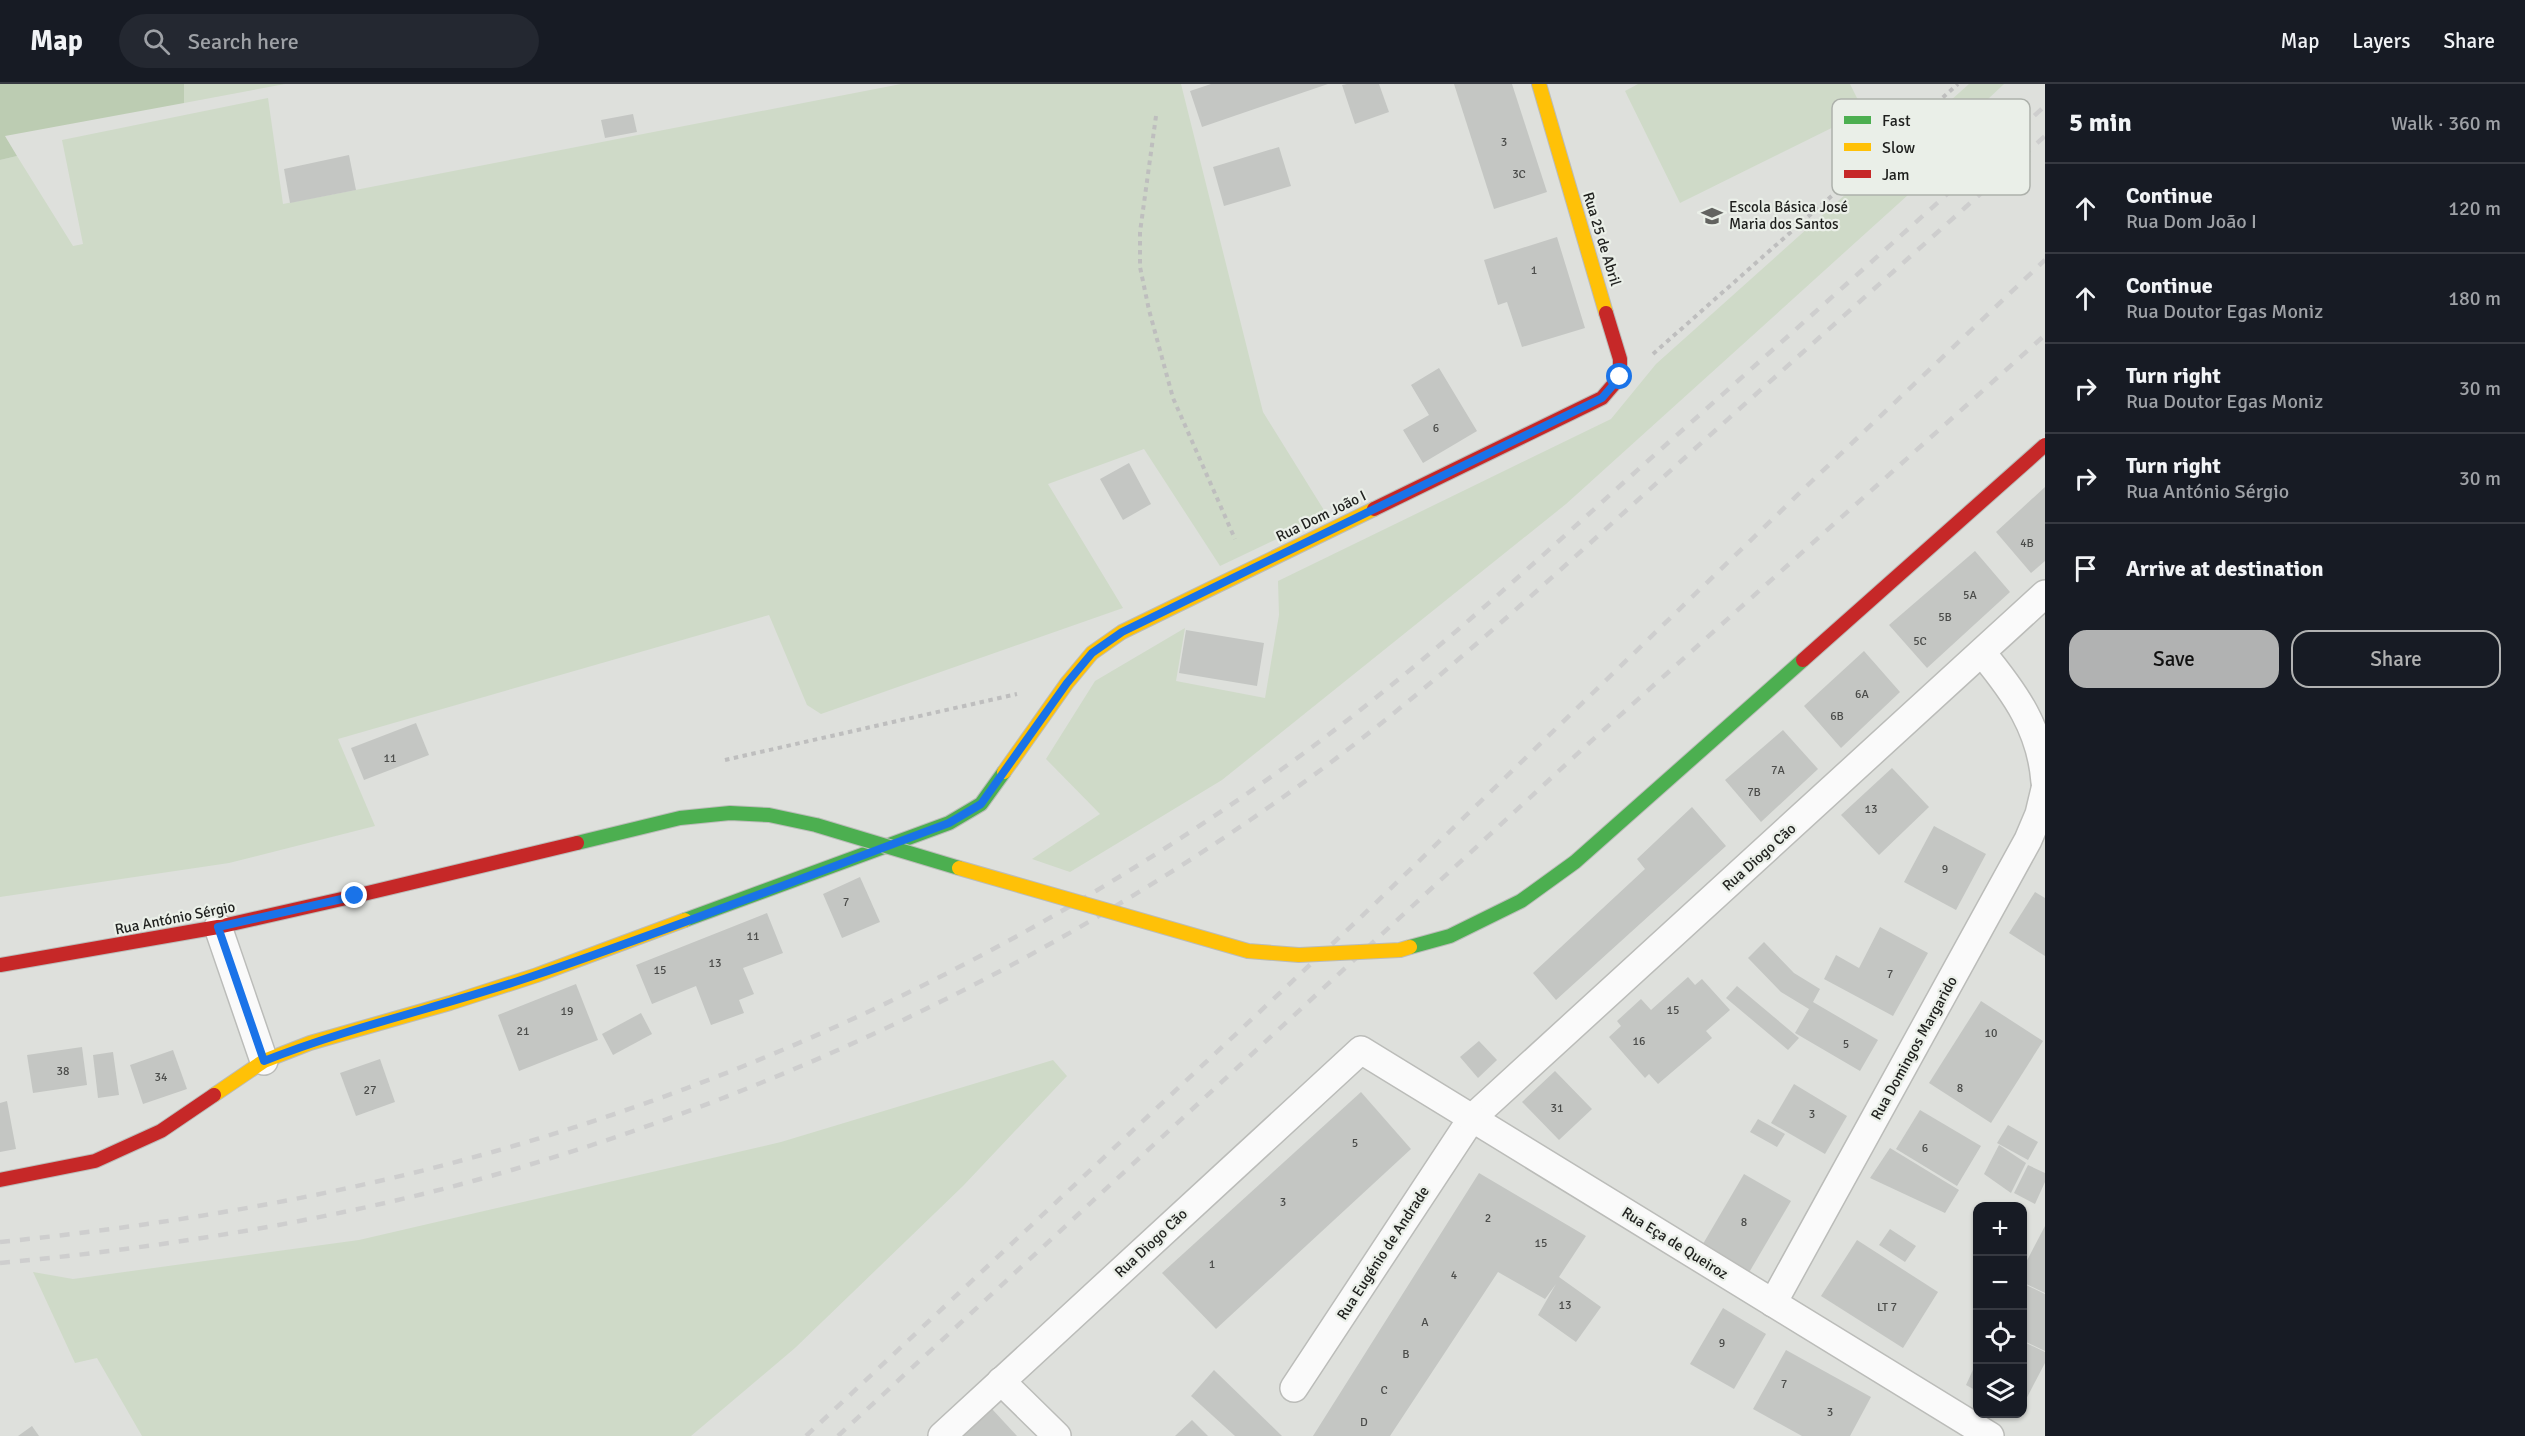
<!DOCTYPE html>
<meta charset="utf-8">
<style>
:root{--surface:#171b24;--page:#242831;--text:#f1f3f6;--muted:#9ea1a6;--line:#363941;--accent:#b1b2b2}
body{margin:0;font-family:Signika,sans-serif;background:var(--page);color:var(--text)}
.controls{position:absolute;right:18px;bottom:18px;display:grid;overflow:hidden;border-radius:12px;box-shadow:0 2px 4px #0004}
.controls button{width:54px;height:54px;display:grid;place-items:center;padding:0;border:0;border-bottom:2px solid var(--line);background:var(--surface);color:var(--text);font:30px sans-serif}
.stop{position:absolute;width:18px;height:18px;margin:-14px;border:4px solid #1a73e8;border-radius:50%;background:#fff}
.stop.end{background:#1a73e8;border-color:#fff;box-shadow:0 2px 6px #0008}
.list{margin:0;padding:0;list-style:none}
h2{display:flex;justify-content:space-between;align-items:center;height:78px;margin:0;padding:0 24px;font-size:26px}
h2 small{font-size:20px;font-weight:400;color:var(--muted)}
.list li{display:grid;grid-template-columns:39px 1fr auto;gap:18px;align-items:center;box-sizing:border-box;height:90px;padding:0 24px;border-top:2px solid var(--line)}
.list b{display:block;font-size:22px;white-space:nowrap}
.list p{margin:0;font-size:20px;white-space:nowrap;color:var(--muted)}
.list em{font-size:20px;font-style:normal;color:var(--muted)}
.actions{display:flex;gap:12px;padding:18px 24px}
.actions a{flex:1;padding:14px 0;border:2px solid var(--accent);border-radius:18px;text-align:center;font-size:21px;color:var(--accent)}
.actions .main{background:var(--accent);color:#111}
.icon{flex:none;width:33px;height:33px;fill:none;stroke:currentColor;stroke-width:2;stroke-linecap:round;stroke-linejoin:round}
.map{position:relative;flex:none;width:2045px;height:1352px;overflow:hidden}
header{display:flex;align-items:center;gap:36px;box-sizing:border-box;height:84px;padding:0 30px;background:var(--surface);border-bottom:2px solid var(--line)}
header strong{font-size:28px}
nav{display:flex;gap:33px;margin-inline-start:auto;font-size:21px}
.search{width:420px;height:54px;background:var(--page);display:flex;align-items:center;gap:15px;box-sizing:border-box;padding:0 21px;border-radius:33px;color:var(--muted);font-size:22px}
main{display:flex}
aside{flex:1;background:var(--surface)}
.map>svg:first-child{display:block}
.green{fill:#cfdac8}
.forest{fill:#bcccb2}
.building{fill:#c4c6c3}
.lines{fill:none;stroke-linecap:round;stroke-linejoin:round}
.street-casing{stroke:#bbbcb9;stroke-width:30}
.fast-casing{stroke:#bbbcb9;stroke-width:16}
.slow-casing{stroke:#bbbcb9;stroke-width:16}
.jam-casing{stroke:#bbbcb9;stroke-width:16}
.path{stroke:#bebebe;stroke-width:4;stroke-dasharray:4.5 4.5;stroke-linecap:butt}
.street{stroke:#fafafa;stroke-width:27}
.fast{stroke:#4caf50;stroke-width:14}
.slow{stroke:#ffc107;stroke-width:14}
.jam{stroke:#c62828;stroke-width:14}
.rail{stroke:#cecece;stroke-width:4.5;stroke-dasharray:10 10;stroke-linecap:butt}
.fast-bridge-casing{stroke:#bbbcb9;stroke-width:16;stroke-linecap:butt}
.slow-bridge-casing{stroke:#bbbcb9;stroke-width:16;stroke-linecap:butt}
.jam-bridge-casing{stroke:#bbbcb9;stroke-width:16;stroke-linecap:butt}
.fast-bridge{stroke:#4caf50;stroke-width:14}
.slow-bridge{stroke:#ffc107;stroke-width:14}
.jam-bridge{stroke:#c62828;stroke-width:14}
.route{stroke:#1a73e8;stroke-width:8}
.labels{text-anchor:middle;stroke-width:4.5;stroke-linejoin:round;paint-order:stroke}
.number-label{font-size:12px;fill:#4b4c4a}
.poi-label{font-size:15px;fill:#1f201e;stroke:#eaefe8;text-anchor:start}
.street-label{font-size:15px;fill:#1f201e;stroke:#eaefe8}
.key{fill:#eaefe8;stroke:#adb1ab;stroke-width:1.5}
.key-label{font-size:16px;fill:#1f201e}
</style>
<header>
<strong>Map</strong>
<div class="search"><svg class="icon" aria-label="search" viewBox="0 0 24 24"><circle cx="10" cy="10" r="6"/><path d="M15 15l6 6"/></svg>Search here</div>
<nav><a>Map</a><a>Layers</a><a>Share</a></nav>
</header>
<main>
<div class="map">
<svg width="2045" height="1352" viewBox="0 0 2045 1352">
<rect width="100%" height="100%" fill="#dee0dc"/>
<g class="green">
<polygon points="184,0 285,0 184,19"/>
<polygon points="901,0 1181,0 1263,328 1327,431 1220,482 1144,365 1048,400 1123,524 821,630 807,621 769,531 338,655 375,742 229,779 0,813 0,76 17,72 73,162 83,160 62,56 268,14 283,120"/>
<polygon points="1638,0 1850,0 1864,28 1680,119 1625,7"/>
<polygon points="1969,0 2004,0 1970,32 1981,45 1566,420 1222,696 1070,788 1032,775 1100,730 1046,675 1095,597 1185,544 1176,597 1265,614 1279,531 1278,497 1611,335 1656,280"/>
<polygon points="1053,976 1067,992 963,1102 795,1264 691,1352 142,1352 97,1274 75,1279 33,1188 73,1195 359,1156 781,1058"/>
</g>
<polygon class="forest" points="0,0 184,0 184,19 5,52 17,72 0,76"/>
<g class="building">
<polygon points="1211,0 1328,0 1202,43 1190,7"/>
<polygon points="1347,0 1379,0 1389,28 1355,40 1342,1"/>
<polygon points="1454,0 1512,0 1547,108 1494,125"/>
<polygon points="633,30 637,48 605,54 601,36"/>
<polygon points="1279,63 1291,102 1224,122 1213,83"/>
<polygon points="349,71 356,106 290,119 284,85"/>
<polygon points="1557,153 1585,244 1522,263 1507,218 1498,221 1484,176"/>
<polygon points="1439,284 1477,347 1423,379 1403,346 1429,331 1411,301"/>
<polygon points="1129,379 1151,420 1123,436 1100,395"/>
<polygon points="2045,403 2045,477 2031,489 1996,448"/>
<polygon points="1975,467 2010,508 1927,584 1889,541"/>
<polygon points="1186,546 1264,559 1257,602 1179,589"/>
<polygon points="1864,567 1900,608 1841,664 1804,622"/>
<polygon points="416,639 429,671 364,696 351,664"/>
<polygon points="1783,646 1818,685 1761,738 1725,696"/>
<polygon points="1892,684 1929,723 1879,771 1841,731"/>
<polygon points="1692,723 1726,762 1556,916 1533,889 1645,785 1637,775"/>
<polygon points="1934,742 1986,770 1956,826 1904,798"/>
<polygon points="860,793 880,838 842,854 823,810"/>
<polygon points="2035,808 2045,814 2045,872 2009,849"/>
<polygon points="767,829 783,869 743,884 754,910 739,916 744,929 711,941 696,902 652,920 636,881"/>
<polygon points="1880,843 1928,869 1893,932 1824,895 1836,871 1859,884"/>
<polygon points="1764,858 1794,889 1820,905 1813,918 1878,956 1860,987 1795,949 1809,925 1781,908 1748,874"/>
<polygon points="1688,893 1695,901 1702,895 1730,926 1706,947 1712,954 1658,1000 1649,990 1645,994 1609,953 1621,942 1617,937 1641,915 1651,926"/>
<polygon points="576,900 598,956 519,987 498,931"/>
<polygon points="1737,902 1799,954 1788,966 1726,914"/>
<polygon points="1981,917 2043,957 1991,1039 1929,999"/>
<polygon points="641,929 652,950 613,971 602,950"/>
<polygon points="1479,957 1497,976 1478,994 1460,973"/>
<polygon points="82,963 87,1001 33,1009 27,971"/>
<polygon points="173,966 187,1005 143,1020 130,981"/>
<polygon points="113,968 119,1011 98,1014 93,971"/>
<polygon points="380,975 395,1018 356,1032 340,989"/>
<polygon points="1555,987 1592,1025 1559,1056 1522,1018"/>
<polygon points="1794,1000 1847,1032 1825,1070 1771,1039"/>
<polygon points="1361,1008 1411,1065 1216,1245 1162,1189"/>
<polygon points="7,1017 16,1065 0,1068 0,1019"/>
<polygon points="1920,1026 1981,1062 1957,1102 1896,1065"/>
<polygon points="1758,1035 1785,1050 1777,1063 1750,1048"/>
<polygon points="2008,1041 2038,1058 2028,1076 1997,1059"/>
<polygon points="1999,1061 2026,1079 2011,1109 1984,1090"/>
<polygon points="1890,1064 1959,1106 1945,1129 1870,1094"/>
<polygon points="2028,1081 2045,1089 2045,1098 2035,1120 2014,1109"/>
<polygon points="1479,1089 1586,1152 1559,1193 1601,1223 1576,1258 1538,1231 1556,1200 1545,1215 1498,1188 1390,1352 1313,1352"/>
<polygon points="1744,1090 1791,1117 1747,1192 1700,1165"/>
<polygon points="2045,1142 2045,1209 2022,1198 2022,1186"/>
<polygon points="1890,1145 1916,1162 1905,1178 1879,1161"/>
<polygon points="1857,1156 1938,1208 1903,1264 1821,1212"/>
<polygon points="2022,1199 2045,1210 2045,1267 2022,1256"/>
<polygon points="1723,1224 1766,1250 1734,1305 1690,1280"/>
<polygon points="2022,1257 2045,1268 2045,1279 2022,1323"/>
<polygon points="1786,1266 1871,1313 1850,1352 1802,1352 1753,1325"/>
<polygon points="1977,1277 1977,1307 1966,1301"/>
<polygon points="1214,1286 1282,1352 1235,1352 1191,1312"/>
<polygon points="992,1325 1017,1352 963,1352"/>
<polygon points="1192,1336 1208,1352 1175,1352"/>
<polygon points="32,1342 39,1352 18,1352"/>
</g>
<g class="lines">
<defs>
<g id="street">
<path d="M1983,570C2015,609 2041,645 2045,698"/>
<polyline points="218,843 264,977"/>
<polyline points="1773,1219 2028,756 2039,730 2045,705"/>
<polyline points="1001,1297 1057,1352"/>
<polyline points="1294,1304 1472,1034 2045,510"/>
<polyline points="942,1352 1361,966 1990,1352"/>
</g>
<polyline id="fast" points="685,836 949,739 981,720 1004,688"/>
<g id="slow">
<polyline points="1539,0 1606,229"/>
<polyline points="1004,688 1067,599 1092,569 1122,548 1374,425"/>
<polyline points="214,1011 264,977 310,959 450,919 537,891 685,836"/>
</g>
<g id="jam">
<polyline points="1374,425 1602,314 1620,293 1620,275 1606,229"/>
<polyline points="0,881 218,843 355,812"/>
<polyline points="0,1096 95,1077 161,1047 214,1011"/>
</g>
</defs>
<use href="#street" class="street-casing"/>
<use href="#fast" class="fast-casing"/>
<use href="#slow" class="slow-casing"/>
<use href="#jam" class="jam-casing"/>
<g class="path">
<polyline points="1156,32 1140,148 1140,183 1149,226 1173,314 1235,455"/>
<polyline points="1653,270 1958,0"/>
<polyline points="725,676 1017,610"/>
</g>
<use href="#street" class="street"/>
<use href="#fast" class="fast"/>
<use href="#slow" class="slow"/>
<use href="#jam" class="jam"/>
<g class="rail">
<path d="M0,1158C168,1141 334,1113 496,1067C778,987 1045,855 1282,685C1406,596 1519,493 1632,391C1770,268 1908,146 2045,22"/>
<path d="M0,1179C159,1164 318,1139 473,1097C777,1013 1068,872 1322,685C1441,596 1550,495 1660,396C1788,281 1917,167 2045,52"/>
<polyline points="806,1352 1360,834 1812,397 2045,176"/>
<polyline points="838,1352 1588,660 2045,251"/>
</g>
<defs>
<g id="fast-bridge">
<polyline points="577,759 680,734 730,729 769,731 816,741 959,784"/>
<polyline points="1410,863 1450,852 1521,817 1575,778 1803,576"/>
</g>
<polyline id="slow-bridge" points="959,784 1248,867 1299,871 1400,866 1410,863"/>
<g id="jam-bridge">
<polyline points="1803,576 2045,361"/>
<polyline points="355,812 577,759"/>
</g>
</defs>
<use href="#fast-bridge" class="fast-bridge-casing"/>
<use href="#slow-bridge" class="slow-bridge-casing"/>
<use href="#jam-bridge" class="jam-bridge-casing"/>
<use href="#fast-bridge" class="fast-bridge"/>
<use href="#slow-bridge" class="slow-bridge"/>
<use href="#jam-bridge" class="jam-bridge"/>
</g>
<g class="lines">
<path class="route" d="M355,812L218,843L264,977C352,942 446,922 536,891C675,844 812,790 949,739L981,720L1067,599L1092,569L1122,548L1602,314L1620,293"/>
</g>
<defs>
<symbol id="school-bare" viewBox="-9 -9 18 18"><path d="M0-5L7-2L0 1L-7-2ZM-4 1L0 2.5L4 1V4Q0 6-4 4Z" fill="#626360" stroke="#eaefe8" stroke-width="2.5" paint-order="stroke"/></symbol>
</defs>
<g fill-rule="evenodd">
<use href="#school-bare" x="1697" y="117" width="30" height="30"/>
</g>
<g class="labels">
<g class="number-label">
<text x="1504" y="62">3</text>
<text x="1519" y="94">3C</text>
<text x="1534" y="190">1</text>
<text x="1436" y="348">6</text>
<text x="2027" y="463">4B</text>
<text x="1970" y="515">5A</text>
<text x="1945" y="537">5B</text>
<text x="1920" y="561">5C</text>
<text x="1862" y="614">6A</text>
<text x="1837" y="636">6B</text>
<text x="390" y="678">11</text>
<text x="1778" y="690">7A</text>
<text x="1754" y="712">7B</text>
<text x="1871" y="729">13</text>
<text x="1945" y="789">9</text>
<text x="846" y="822">7</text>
<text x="753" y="856">11</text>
<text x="715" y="883">13</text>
<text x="660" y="890">15</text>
<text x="1890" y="894">7</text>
<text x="1673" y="930">15</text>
<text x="567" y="931">19</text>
<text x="523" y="951">21</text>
<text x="1991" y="953">10</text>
<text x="1639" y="961">16</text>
<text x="1846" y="964">5</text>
<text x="63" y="991">38</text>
<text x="161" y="997">34</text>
<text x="1960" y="1008">8</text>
<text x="370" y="1010">27</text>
<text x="1557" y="1028">31</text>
<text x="1812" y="1034">3</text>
<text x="1355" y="1063">5</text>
<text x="1925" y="1068">6</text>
<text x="1283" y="1122">3</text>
<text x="1488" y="1138">2</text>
<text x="1744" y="1142">8</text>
<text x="1541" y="1163">15</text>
<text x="1212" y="1184">1</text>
<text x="1454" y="1195">4</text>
<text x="1565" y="1225">13</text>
<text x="1887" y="1227">LT 7</text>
<text x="1425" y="1242">A</text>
<text x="1722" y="1263">9</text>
<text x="1406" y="1274">B</text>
<text x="1784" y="1304">7</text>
<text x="1384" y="1310">C</text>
<text x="1830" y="1332">3</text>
<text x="1364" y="1342">D</text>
</g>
<g class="poi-label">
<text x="1729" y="128">Escola Básica José<tspan x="1729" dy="17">Maria dos Santos</tspan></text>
</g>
<g class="street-label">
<text transform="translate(1602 155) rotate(73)" y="5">Rua 25 de Abril</text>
<text transform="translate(1321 432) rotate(-26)" y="5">Rua Dom João I</text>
<text transform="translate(1759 773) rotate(-42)" y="5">Rua Diogo Cão</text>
<text transform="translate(175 834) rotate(-11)" y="5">Rua António Sérgio</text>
<text transform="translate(1914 964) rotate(-61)" y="5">Rua Domingos Margarido</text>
<text transform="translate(1151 1159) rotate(-43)" y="5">Rua Diogo Cão</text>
<text transform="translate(1675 1159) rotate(32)" y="5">Rua Eça de Queiroz</text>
<text transform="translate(1383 1169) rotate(-57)" y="5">Rua Eugénio de Andrade</text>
</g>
</g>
<rect x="1832" y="15" width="198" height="96" rx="9" class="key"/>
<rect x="1844" y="32" width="27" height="8" fill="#4caf50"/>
<rect x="1844" y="59" width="27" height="8" fill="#ffc107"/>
<rect x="1844" y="86" width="27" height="8" fill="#c62828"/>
<g class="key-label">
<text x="1882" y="42">Fast</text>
<text x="1882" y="69">Slow</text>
<text x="1882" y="96">Jam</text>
</g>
</svg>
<div class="controls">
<button>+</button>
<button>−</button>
<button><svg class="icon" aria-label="locate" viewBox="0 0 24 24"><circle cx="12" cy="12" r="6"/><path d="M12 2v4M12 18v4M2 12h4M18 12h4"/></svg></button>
<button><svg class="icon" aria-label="layers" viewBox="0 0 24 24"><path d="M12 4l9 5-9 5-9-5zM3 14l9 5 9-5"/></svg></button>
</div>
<div class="stop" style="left:1620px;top:293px"></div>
<div class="stop end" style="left:355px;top:812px"></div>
</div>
<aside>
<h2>5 min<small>Walk · 360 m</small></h2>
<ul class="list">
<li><svg class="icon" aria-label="ahead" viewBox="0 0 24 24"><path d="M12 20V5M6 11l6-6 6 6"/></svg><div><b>Continue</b><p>Rua Dom João I</p></div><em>120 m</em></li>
<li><svg class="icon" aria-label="ahead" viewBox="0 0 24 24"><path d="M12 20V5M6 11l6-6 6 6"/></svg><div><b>Continue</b><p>Rua Doutor Egas Moniz</p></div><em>180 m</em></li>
<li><svg class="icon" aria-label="right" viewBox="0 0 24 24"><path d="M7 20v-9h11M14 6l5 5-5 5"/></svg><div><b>Turn right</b><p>Rua Doutor Egas Moniz</p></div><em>30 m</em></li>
<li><svg class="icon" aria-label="right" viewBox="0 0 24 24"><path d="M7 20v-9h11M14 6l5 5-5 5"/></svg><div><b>Turn right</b><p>Rua António Sérgio</p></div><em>30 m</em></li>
<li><svg class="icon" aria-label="arrive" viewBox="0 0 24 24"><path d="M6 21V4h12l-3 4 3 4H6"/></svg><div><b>Arrive at destination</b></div></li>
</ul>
<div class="actions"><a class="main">Save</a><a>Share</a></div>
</aside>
</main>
